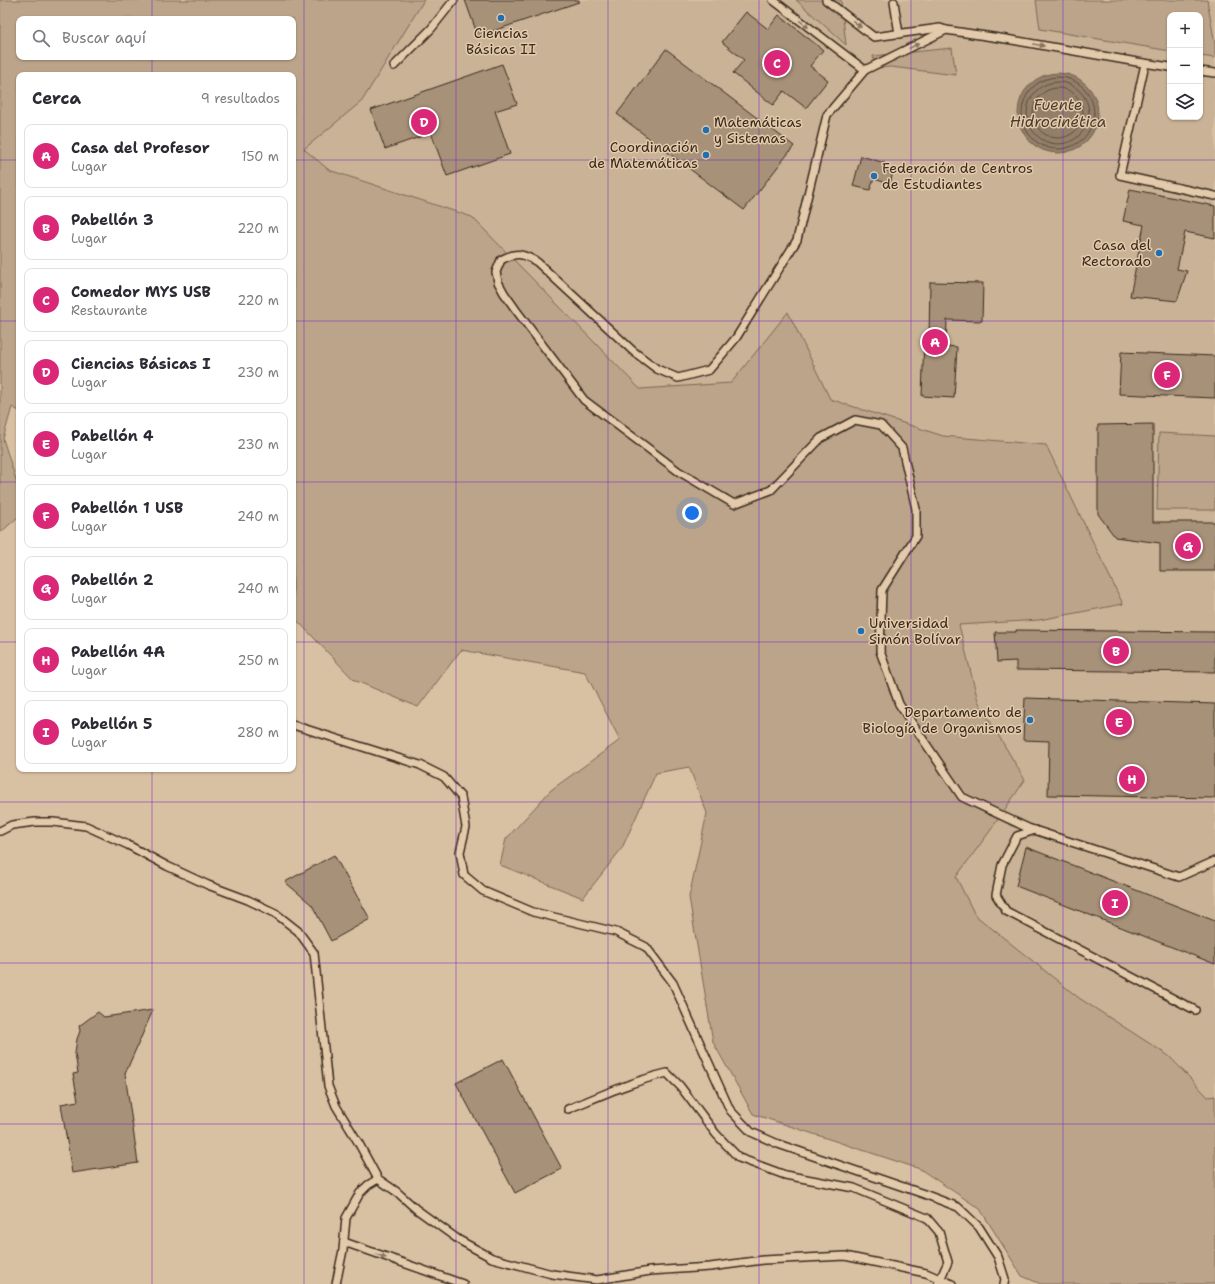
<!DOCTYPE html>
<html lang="es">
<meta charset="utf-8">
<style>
:root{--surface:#fff;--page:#f7f7f7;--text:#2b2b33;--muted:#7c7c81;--line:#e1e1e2;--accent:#db2777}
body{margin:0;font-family:"Shantell Sans",sans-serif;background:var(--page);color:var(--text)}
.controls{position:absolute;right:12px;top:12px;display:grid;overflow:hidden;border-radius:8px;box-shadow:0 1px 3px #0004}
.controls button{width:36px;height:36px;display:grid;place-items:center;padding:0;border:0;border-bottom:1px solid var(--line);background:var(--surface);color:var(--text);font:20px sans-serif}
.you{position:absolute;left:692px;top:513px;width:14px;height:14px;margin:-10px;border:3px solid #fff;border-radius:50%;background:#1a73e8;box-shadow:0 0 0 6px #1a73e833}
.badge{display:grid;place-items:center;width:26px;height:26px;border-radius:50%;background:var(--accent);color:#fff;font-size:13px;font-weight:700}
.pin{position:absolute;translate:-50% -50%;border:2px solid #fff;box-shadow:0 1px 4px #0006}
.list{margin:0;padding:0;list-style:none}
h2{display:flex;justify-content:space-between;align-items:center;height:52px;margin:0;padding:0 16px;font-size:17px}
h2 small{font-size:13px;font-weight:400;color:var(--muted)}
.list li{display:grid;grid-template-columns:26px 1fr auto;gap:12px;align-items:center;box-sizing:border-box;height:64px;margin:0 8px 8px;padding:0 8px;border:1px solid var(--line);border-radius:8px}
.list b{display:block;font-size:15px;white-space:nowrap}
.list p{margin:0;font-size:13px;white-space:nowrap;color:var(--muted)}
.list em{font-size:13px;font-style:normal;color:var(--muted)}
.icon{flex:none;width:22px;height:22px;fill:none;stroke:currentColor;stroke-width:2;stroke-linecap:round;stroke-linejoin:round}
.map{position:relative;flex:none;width:1215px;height:1284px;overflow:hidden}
.search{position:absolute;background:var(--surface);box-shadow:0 1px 3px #0004;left:16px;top:16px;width:280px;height:44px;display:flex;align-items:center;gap:10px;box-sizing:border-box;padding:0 14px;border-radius:8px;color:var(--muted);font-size:15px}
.panel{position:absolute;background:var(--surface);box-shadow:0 1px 3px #0004;left:16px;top:72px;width:280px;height:700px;border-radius:8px}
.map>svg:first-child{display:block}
.built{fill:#c9b296;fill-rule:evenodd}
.green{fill:#bba48a;stroke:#7b6754;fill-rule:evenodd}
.water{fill:#937f69;stroke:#705d4b}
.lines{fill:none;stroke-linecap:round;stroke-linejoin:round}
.shore{stroke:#5e4c3c;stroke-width:1}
.building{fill:#a79179;stroke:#3b2a1e}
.lane-casing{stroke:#3b2a1e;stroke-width:10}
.lane{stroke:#e2caab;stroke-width:7}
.oneway{fill:#86725d}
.grid{fill:none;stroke:#7b2cbf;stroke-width:1;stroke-opacity:0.55}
.poi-dot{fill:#1f6fb2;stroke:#e2caab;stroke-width:1.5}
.labels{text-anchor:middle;stroke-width:3;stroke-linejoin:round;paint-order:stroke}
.poi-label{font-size:14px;fill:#3b2a1e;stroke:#e2caab;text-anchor:start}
.water-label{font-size:15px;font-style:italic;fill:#4d3b2d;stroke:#e2caab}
</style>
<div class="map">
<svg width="1215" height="1284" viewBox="0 0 1215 1284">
<rect width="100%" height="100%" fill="#d8c0a3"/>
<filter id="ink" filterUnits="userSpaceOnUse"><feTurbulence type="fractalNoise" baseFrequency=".025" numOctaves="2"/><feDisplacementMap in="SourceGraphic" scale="8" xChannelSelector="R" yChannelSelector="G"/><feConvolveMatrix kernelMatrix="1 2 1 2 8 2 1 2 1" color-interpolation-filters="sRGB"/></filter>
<g filter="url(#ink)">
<path class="built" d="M0,0H1215V1256L788,766L322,526L293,75H19ZM1170,15H1200V117H1170ZM19,19H293V57H19Z"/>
<g class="green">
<path d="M0,0H424L362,101L304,149L329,170L472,217L640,389L731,383L788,312L830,399L943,436L1046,445L1123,604L1039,620L959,625L978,701L1025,780L990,831L956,877L975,915L1079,998L1169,1056L1208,1097L1215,1096V1284H1041L1022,1276L980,1209L920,1169L753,1114L713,1042L689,897L707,813L689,767L656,773L622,848L583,898L500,865L506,839L551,790L620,740L585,672L461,650L418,707L354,680L293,616V75H19V411L12,407L3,439L19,489V516L0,533ZM19,19H293V57H19Z"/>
<polygon points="796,0 841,0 846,45"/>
<polygon points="1036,0 1207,0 1215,44 1215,58 1200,56 1200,15 1170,15 1170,51 1040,29"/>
<polygon points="952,48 956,75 891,67 875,68 873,56"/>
<polygon points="1159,433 1215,436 1215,510 1157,510"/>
</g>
<circle class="water" cx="1058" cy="113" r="40"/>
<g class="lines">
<g class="shore">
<circle cx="1058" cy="113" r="36"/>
<circle cx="1058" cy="113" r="31"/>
<circle cx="1058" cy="113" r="25"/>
</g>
</g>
<g class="building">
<polygon points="465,0 579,0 579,2 478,36"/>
<polygon points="746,12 768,29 779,15 823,50 810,66 828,80 806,108 784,91 773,105 733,73 744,60 722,42"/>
<polygon points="666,49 794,146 744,210 617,114"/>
<polygon points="502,64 517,104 495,111 510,154 447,176 431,133 385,149 371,110"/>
<polygon points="861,156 885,163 883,170 893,172 890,184 874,179 870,190 853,186"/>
<polygon points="1130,189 1215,206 1215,238 1185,232 1177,269 1187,271 1177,301 1130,296 1144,225 1123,221"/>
<polygon points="930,282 983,283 982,321 947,320 946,346 957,347 954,398 922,396 924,338 929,338"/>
<polygon points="1121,352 1215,356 1215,398 1119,394"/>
<polygon points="1153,424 1153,522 1215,522 1215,571 1160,571 1160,543 1115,537 1098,514 1098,425"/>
<polygon points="1016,630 1215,632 1215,672 1016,670 1016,661 997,662 995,632 1016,632"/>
<polygon points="1025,698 1215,704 1215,798 1048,795 1049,741 1023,740"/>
<polygon points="1026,847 1215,921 1215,964 1016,886"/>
<polygon points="334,855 370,919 331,941 312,905 285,882"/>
<polygon points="153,1010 125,1074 138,1163 72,1173 61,1104 78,1101 73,1074 78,1073 75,1053 77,1039 80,1031 79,1026 98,1012 104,1017"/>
<polygon points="503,1059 562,1169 515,1193 456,1083"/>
</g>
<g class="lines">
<defs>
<g id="lane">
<polyline points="773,0 865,70 946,30 1006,39 1137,62 1170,67"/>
<polyline points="826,0 874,37 940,28 946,30"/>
<polyline points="894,2 899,34"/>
<polyline points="1145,64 1120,175 1215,196"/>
<polyline points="394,66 431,29 454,0"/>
<path d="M865,70L827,115L797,240L736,338L709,370L678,378L657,369L633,351L537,262C522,253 516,252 501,260L496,272L498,282L504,293L516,310L584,400L678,471L734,504L771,490L821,438L855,420L881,425L902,448L916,509V536L882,590L880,651L899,704L962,797L1028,828L1179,877L1215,861"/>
<polyline points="1200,71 1215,73"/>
<polyline points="293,725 420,765 444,777 461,797 466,827 460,852 464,875 483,891 533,912 616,932 646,947 673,983 730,1110 751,1132 778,1144 924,1194 958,1207 979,1227 998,1257 1005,1279 1004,1284"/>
<polyline points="1035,830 1017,836 1002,865 996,895 1006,911 1195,1010"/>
<polyline points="0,831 12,825 35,822 53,822 86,826 128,845 167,866 208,885 248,900 275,913 298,931 314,953 328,1086 336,1106 358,1142 378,1179 397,1192 416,1209 459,1240 492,1258 552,1274 597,1280 650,1271 710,1267 763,1260 845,1256 926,1273 952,1284"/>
<path d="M568,1109C600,1096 633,1081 667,1073L680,1086L716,1134L739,1158L785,1175L854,1188L927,1218L939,1232L948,1262L938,1284"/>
<polyline points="344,1242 463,1284"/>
<polyline points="336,1284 343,1250 346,1218 360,1193 368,1185 378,1179"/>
</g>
</defs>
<use href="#lane" class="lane-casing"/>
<use href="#lane" class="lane"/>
</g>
<defs><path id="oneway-solid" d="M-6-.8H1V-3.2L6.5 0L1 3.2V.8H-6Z"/></defs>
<g class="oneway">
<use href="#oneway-solid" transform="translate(804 24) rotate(37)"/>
<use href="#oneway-solid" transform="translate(857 24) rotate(38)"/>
<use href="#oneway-solid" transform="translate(1039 45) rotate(10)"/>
<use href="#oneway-solid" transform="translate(914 46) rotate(-26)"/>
<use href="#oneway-solid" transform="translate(381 1256) rotate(20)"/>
</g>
</g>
<path class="grid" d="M152,0V19M304,0V1284M456,0V1284M608,0V1284M759,0V1284M911,0V1284M1063,0V1284M152,57V75M0,160H19M293,160H1215M0,321H19M293,321H1215M0,482H19M293,482H1215M0,642H19M293,642H1215M152,769V1284M0,802H1215M0,963H1215M0,1124H1215"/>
<g class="poi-dot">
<circle cx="501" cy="18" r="4"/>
<circle cx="706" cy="130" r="4"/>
<circle cx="706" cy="155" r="4"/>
<circle cx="874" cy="176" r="4"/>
<circle cx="1159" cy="253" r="4"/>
<circle cx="861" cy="631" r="4"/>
<circle cx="1030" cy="720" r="4"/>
</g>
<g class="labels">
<g class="poi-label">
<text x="501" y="38" text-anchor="middle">Ciencias<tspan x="501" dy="16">Básicas II</tspan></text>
<text x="714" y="127">Matemáticas<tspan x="714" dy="16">y Sistemas</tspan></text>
<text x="698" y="152" text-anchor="end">Coordinación<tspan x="698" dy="16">de Matemáticas</tspan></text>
<text x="882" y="173">Federación de Centros<tspan x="882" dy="16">de Estudiantes</tspan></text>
<text x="1151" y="250" text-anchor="end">Casa del<tspan x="1151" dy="16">Rectorado</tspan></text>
<text x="869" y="628">Universidad<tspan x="869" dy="16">Simón Bolívar</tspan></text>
<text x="1022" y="717" text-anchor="end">Departamento de<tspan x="1022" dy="16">Biología de Organismos</tspan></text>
</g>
<g class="water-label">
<text x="1058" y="110">Fuente<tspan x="1058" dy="17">Hidrocinética</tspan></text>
</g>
</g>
</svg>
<div class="controls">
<button>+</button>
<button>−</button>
<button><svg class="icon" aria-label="layers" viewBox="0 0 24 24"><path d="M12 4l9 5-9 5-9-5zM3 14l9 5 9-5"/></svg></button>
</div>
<div class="you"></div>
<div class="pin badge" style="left:935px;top:342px">A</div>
<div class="pin badge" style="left:1116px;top:651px">B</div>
<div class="pin badge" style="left:777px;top:63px">C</div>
<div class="pin badge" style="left:424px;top:122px">D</div>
<div class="pin badge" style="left:1119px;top:722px">E</div>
<div class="pin badge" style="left:1167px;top:375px">F</div>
<div class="pin badge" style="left:1188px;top:546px">G</div>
<div class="pin badge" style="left:1132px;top:779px">H</div>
<div class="pin badge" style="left:1115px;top:903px">I</div>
<div class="search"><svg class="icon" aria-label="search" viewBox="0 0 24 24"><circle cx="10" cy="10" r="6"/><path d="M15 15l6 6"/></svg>Buscar aquí</div>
<section class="panel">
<h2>Cerca<small>9 resultados</small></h2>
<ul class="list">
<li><span class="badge">A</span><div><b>Casa del Profesor</b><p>Lugar</p></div><em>150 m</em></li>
<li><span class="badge">B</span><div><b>Pabellón 3</b><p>Lugar</p></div><em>220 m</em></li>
<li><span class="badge">C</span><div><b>Comedor MYS USB</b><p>Restaurante</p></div><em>220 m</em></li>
<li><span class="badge">D</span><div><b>Ciencias Básicas I</b><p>Lugar</p></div><em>230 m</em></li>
<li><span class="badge">E</span><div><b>Pabellón 4</b><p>Lugar</p></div><em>230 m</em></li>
<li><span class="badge">F</span><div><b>Pabellón 1 USB</b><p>Lugar</p></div><em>240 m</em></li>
<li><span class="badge">G</span><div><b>Pabellón 2</b><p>Lugar</p></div><em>240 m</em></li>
<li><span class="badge">H</span><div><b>Pabellón 4A</b><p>Lugar</p></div><em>250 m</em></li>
<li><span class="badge">I</span><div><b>Pabellón 5</b><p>Lugar</p></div><em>280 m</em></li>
</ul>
</section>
</div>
